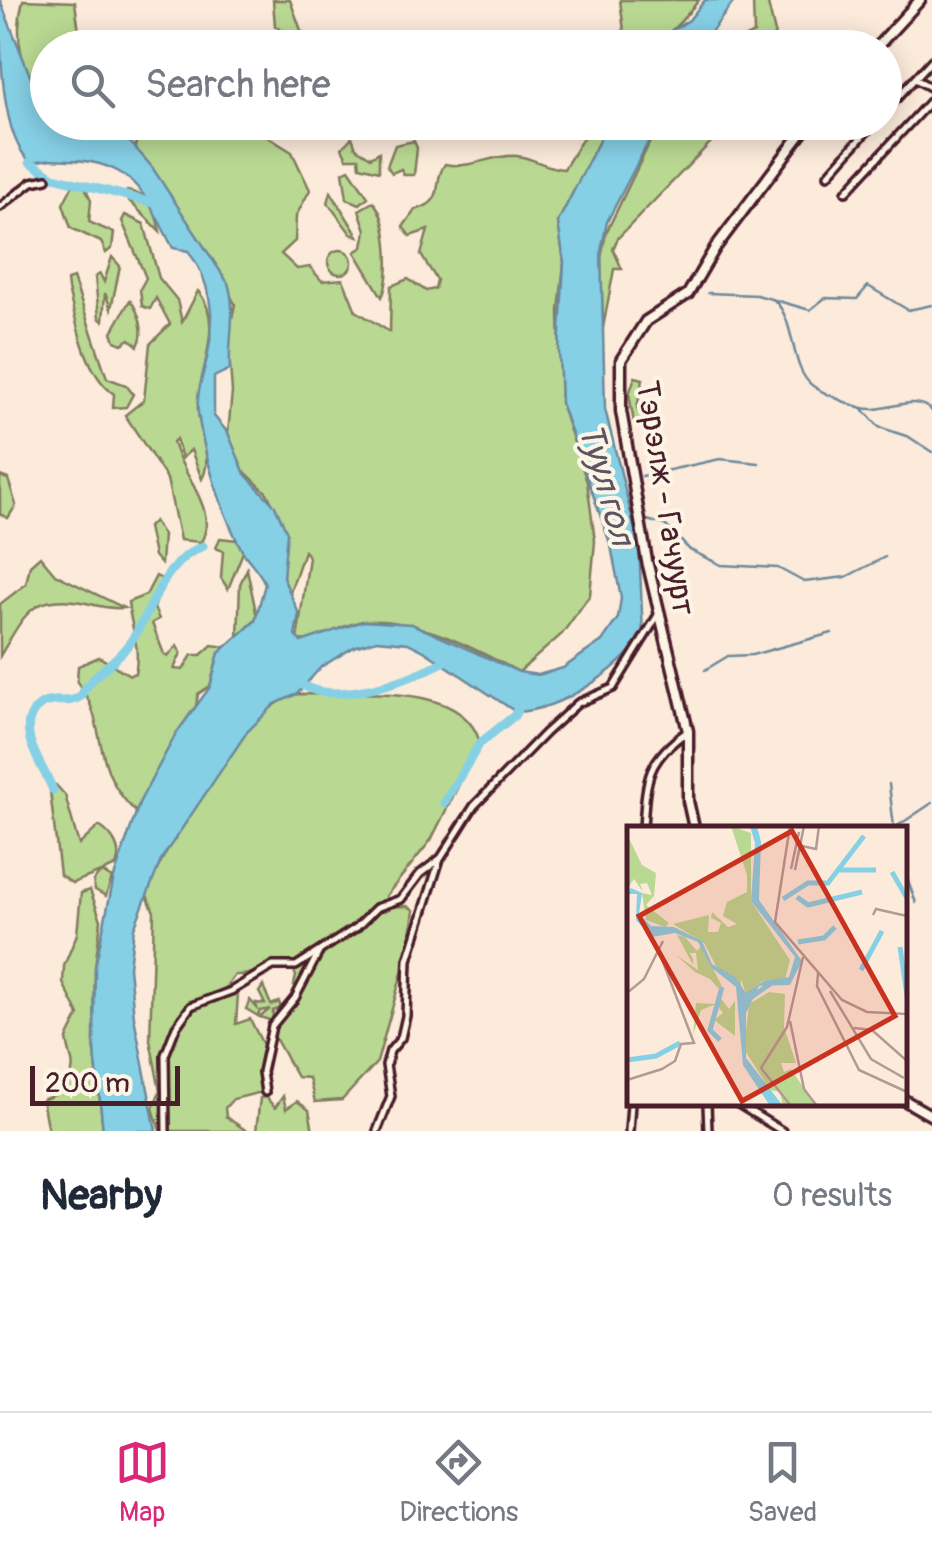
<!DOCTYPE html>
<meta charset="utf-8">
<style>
:root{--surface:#fff;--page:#f2f2f3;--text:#1f2937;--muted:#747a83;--line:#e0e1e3;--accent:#db2777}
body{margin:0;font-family:Pangolin,sans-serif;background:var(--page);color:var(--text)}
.scale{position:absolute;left:30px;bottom:25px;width:150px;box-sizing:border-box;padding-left:10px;border:5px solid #4a1f2b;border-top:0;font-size:28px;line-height:35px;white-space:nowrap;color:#4a1f2b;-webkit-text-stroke:8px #fcf5e5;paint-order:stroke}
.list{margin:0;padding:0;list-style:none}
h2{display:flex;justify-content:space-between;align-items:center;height:130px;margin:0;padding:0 40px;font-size:42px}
h2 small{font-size:32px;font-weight:400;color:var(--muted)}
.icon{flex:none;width:55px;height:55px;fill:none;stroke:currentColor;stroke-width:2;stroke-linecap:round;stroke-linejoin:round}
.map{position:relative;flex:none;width:932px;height:1131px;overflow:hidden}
.search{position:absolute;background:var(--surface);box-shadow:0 5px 25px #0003;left:30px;right:30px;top:30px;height:110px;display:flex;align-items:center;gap:25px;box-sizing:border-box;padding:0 35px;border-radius:55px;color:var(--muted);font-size:38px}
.sheet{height:280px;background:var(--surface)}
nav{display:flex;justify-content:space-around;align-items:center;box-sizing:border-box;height:140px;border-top:2px solid var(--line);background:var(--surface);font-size:28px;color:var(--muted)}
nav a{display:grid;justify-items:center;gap:5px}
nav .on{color:var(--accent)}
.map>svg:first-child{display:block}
.green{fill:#b9d992;stroke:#827c5e;stroke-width:2.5}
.water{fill:#86d0e6;stroke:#6e899b;stroke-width:2.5}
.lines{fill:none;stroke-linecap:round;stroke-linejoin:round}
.stream{stroke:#6e899b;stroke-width:2.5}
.river{stroke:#86d0e6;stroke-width:9}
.minor-casing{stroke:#4a1f2b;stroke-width:12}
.secondary-casing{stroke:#4a1f2b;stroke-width:15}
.minor{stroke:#fcf5e5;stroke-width:5}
.secondary{stroke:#fcf5e5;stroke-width:8}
.labels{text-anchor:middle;stroke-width:8;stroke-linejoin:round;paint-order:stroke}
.street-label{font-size:32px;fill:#4a1f2b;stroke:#fcf5e5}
.water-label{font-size:35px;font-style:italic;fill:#5c5463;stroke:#fcf5e5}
.inset-river{fill:none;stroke:#86d0e6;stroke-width:5}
.inset-road{fill:none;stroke:#b59995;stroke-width:2.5}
.view{fill:#c8321e;fill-opacity:0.15;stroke:#c8321e;stroke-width:5}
.inset-edge{fill:none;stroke:#4a1f2b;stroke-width:5}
</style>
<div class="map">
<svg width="932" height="1131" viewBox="0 0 932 1131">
<rect width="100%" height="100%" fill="#fcebdb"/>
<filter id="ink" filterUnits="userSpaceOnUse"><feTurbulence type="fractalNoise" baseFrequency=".01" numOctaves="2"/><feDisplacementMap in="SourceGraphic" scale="20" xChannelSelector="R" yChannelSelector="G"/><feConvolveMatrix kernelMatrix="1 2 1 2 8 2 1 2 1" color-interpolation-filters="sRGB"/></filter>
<g filter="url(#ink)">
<g class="green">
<path d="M23,0L75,2L81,47L48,48L47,97C19,72 14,35 23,0Z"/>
<polygon points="273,0 290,0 302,33 290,36 275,26"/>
<path d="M620,0H699C678,26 661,48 626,47Z"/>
<polygon points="767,0 775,33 769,47 725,47 754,33 753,2"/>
<path d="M144,123H202L218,133L263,134L292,152L310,190L296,216L295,241L281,254L297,269L310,267L322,281L343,279L356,311L390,332L391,286L408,279L426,291L435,289L437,280L421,255L428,230L410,236L403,227L415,210C448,201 431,183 445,164C470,170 492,154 517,156C534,158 546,168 564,169L592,123H608L558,222L564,262L559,311L561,403L587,482L595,541L590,595L562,634L519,672C473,648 417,617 364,621C342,623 317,644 297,640L309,557L304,551L289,595L283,577L286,532L267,493L242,469L228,433L232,392L228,338L235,304L201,242L136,149L135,129Z"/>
<polygon points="659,123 718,123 712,141 618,238 613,249 622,269 614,269 603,328 601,258 606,233"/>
<polygon points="352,137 356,148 371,157 379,152 379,171 360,166 359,158 347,158 342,148"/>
<polygon points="414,141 417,148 414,175 404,175 401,169 392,173 387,166 395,145"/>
<polygon points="349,169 368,197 360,204 347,199 343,172"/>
<polygon points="75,181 84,185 91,200 89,222 114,233 112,248 106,253 101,242 71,228 63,204"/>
<path d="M127,191C148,193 156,211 160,231L123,195Z"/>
<polygon points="331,192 358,236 351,234 328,203"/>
<path d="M373,202C389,217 392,279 382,297L355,252L363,247L366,230L359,210Z"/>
<path d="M125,215L144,224L159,278L177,300L182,322L198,291C228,326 193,378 199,418C202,437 212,461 202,479L191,450L182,458L176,439L173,442C179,471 220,510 201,542L180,540L167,479L125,415L144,400L150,344L170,324L156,298L150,309L142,306L140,289L146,278L122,221Z"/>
<circle cx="340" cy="262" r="12"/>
<polygon points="112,257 120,266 111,309 105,293 103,321 99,318 95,277 100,274 104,282"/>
<path d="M73,278L107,378L126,385L133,394L126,407L113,408L114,394C85,374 76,321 68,289L67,280Z"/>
<path d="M130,300C139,312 146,331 138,346L130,339L122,344L115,341L112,332Z"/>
<polygon points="635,377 643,379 637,408 643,416 634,423 629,394"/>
<polygon points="0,476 8,479 16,505 8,518 0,514"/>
<polygon points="154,521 163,535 161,564 154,556 148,527"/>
<polygon points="220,538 237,540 243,552 228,589 221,578 223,551 216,548"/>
<path d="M40,556L55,574L124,608C114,609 98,606 86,603C32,592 25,614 0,656V604L26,584L30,565Z"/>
<polygon points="247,569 257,617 238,638 240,584"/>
<path d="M156,576L164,580L154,608L159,619L152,623L164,654L168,656L177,646L181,653L174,669L183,670L192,655H201L212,645L227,647L219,653L210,686L198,694L196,706L176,734L136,812C89,768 109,721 77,682L78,666L99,657L130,675L135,673C141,648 131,627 128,602L146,595Z"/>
<path d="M297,694C348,697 463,677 480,743L431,840L386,896L388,907L407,906L414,910L409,948L377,1062L342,1100L315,1102L309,1078L297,1077L274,1036L277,1024L305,989L304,984L294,985L296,976L291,964C272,967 254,976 235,975L224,990L238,994L236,1024L250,1019L263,1045L258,1069L262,1092L233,1099L225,1108L226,1117L247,1131H160L153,1108L160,1091L150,1040L154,912L146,893C171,838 238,711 297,694Z"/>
<path d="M56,785L65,795L79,845L99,826C113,835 123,850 116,866L102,872L112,878L106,896L95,890L93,881L101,872L72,883L60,875L50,791Z"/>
<path d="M90,890L101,920L95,967L94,1041L103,1131H48L42,1100L66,1090C78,1059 71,1067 67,1039L79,1015L63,983L64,966L77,934L81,893Z"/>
<polygon points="263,986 271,1005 279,1002 281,1008 273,1011 272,1021 260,1017 270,1009 260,1011 258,1016 246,1009 250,1000 257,1008 256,1003 265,1004 259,992"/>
<polygon points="283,1096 286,1109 297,1101 309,1110 313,1131 256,1131 260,1098 266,1097 275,1108"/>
</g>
<g class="water">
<path d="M0,0L31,78L47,97L48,122L104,123L131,143L152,167L228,283C237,311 228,340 230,369L214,377V416L228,433L245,474L275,506L287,532L283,577L299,614L295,635L301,642L363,621L412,624L519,672L538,675L563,668L602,641L618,618L621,598L611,546L561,403L559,350L564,262L558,222L608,123H658L607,222L601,251L605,409L639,546L643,635C618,672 561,710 516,712L424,651L408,643L377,640L354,647L321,667L297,694L275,704L247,732L162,858L134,928L129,967L134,1017L156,1131H103L94,1041L95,967L114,877L140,801L176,734L210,687L219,653L255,621L265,584C260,571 250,563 243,552C222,514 204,456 198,413C196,390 204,374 208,353C216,317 210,279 188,251L173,248C146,197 135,162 71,160C57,159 45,158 32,163C0,140 0,46 0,0Z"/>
<polygon points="705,0 735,0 700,47 645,47 689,20"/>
</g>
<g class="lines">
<g class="stream">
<polyline points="708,293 757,295 810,310 825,298 857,299 868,286 908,310 932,305"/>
<path d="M775,301C796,321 790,370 813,386C821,392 852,406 863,408C886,414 912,392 932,411"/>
<polyline points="863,409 879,427 909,437 932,452"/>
<polyline points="642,476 720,459 759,463"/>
<polyline points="647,520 665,525 690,550 721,565 778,568 804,582 846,577 885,557"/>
<polyline points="705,670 728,656 752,655 832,633"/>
<polyline points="889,784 894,828"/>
<polyline points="896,827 932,803"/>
<polyline points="904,870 916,903"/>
</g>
<g class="river">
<polyline points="30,162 54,177 157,204"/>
<path d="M297,681C332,711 418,677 452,657"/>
<path d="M53,790C45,768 9,725 42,704C55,697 67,705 80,697C95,671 112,666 128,645C153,613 160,563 203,546"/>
<polyline points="444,803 480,743 514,716 521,704"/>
</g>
<defs>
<g id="minor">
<polyline points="915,79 932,88"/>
<polyline points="884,112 932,60"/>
<polyline points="828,175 875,122"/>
<polyline points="846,192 932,99"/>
<polyline points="0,207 32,182 47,179"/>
<path d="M643,828C646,780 646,760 688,731"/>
<polyline points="265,1092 262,1072 272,1026 295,998 319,952"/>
<polyline points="707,1104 708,1131"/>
<polyline points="738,1104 782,1131"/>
<polyline points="166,1131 165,1055 176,1027 191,1006 231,991 273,966 296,966 357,927 376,908 401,899 420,874 441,858 474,806 545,733 578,703 613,688 658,615"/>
<polyline points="377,1131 391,1096 386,1065 390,1051 401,1038 406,1016 408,960 440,859"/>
<polyline points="629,1131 631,1104"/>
</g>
<g id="secondary">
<polyline points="876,48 920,0"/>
<polyline points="694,828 688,801 688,731 647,561 621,411 621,360 646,321 688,294 715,248 810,122"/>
<polyline points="904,1100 932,1116"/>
</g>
</defs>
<use href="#minor" class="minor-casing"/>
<use href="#secondary" class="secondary-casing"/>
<use href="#minor" class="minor"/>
<use href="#secondary" class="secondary"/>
</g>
</g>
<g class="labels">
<g class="street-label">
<text transform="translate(666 498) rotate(81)" y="11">Тэрэлж - Гачуурт</text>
</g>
<g class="water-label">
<text transform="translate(607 484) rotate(74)" y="12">Туул гол</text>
</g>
</g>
<g transform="translate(627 826)">
<rect width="280" height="280" fill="#fcebdb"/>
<path d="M104,0L124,7V75L163,134L158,153L136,155L119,168L114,153V161L89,140L77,117L46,98L82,89L81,106H91L94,97L84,92L85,86L101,101L110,98L96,90L100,76L120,66V49ZM0,8L15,39L29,47L27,70L19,79L42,97L38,101L19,94L15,67L25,69L20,57L13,58L16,66L7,53L0,63ZM50,109L58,111L70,125L74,120L95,160L91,162L83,153L68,146L49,129L71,144L69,127H63L66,133V139ZM142,166L158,168L157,201L169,237H154L157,246L164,243L189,280H156L153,266L143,264L117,223L122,178ZM92,170L102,183L108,175V210L87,194L96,187L89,178L74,184L66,209L69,177L88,178Z" fill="#b9d992"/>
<path d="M123,0H130L134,16L132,74L175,135L163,159L132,160L119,187V232L156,280H143L116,239L109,161L85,142L71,116L48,107L25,111L9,94L10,68H0L4,62L15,67L12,88L24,100L47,101L75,115L85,138L108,151L119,167L137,155L162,151L168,131L124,75L128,17Z" fill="#86d0e6"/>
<path class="inset-river" d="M209,44H249M265,46L280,72M170,71L181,79L235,66M156,73L181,57H201L237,10M171,116L197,112L208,101M273,121L280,169M234,144L255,105M120,174L146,156M93,214L83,204L95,161M0,234L29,230L53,217"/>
<path class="inset-road" d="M163,0L148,96L215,174L240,186L280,188M170,19L189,23L192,0M164,43L172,6M168,44L177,0M246,89L249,83L280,90M191,147L190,160L232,244L280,266M203,165L244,233L277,252M0,167L17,153L36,115M163,195L177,263L190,280M227,202L245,204L280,235M0,254L35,243L48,235L54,218L67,217L31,123M164,280L134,242L160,201L176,131"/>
<path class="view" d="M165,5L268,190L115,275L12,90Z"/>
<rect width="280" height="280" class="inset-edge"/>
</g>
</svg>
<div class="scale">200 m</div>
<div class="search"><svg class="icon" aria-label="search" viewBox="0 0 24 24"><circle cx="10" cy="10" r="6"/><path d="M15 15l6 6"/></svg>Search here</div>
</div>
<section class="sheet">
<h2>Nearby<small>0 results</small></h2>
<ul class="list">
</ul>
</section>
<nav>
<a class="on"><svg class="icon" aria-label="map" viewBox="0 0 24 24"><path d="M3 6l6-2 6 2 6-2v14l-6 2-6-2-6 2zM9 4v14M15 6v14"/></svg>Map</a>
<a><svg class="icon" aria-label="directions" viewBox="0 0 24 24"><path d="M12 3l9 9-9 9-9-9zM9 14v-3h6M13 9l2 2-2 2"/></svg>Directions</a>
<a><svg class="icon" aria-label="saved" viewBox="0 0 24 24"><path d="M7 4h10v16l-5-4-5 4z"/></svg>Saved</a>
</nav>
